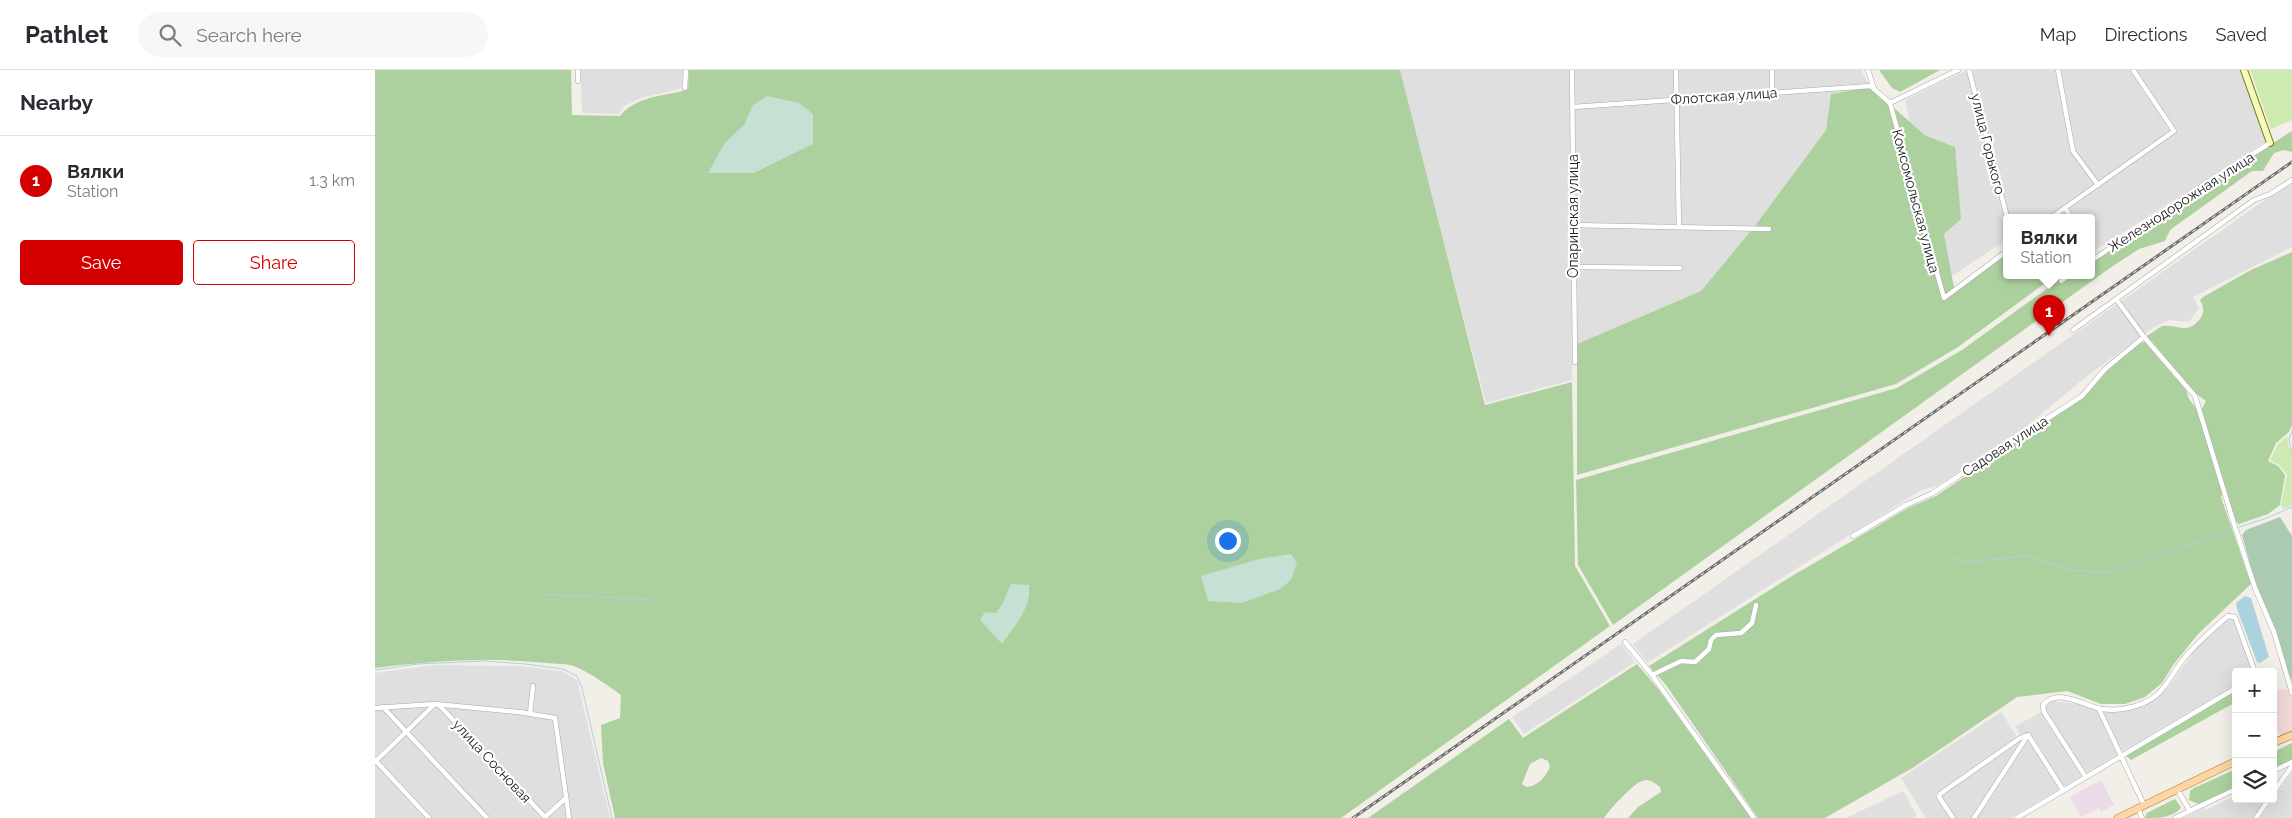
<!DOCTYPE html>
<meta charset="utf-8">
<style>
:root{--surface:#fff;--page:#f7f7f7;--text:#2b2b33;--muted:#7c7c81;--line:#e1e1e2;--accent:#d40000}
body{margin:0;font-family:Raleway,sans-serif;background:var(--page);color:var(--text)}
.controls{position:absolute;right:15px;bottom:15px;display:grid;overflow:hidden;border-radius:5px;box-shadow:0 5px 20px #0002}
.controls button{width:45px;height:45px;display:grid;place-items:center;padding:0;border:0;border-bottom:1px solid var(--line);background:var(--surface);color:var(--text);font:25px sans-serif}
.you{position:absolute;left:852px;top:470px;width:18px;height:18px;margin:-12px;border:4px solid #fff;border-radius:50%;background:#1a73e8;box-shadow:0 0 0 8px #1a73e833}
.badge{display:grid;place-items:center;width:32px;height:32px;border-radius:50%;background:var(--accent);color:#fff;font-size:16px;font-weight:700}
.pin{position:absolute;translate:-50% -41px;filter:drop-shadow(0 1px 2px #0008)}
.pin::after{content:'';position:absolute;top:26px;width:18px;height:15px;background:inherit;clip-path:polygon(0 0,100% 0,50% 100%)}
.popup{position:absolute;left:1628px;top:144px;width:92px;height:65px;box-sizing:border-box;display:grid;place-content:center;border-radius:5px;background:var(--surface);filter:drop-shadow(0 1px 4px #0005);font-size:16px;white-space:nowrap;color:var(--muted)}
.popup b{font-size:19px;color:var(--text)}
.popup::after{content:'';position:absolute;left:50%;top:100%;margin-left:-10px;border:10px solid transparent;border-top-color:var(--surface)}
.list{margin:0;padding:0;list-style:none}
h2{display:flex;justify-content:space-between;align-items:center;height:65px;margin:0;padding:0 20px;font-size:21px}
h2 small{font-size:16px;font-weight:400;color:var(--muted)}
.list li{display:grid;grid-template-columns:32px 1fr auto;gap:15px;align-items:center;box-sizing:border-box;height:90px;padding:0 20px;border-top:1px solid var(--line)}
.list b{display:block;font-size:19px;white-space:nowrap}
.list p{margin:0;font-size:16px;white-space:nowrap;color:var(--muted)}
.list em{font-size:16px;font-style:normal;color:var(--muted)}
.actions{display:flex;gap:10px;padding:15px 20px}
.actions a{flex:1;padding:11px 0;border:1px solid var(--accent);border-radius:5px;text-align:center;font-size:18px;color:var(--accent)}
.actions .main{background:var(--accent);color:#fff}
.icon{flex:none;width:28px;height:28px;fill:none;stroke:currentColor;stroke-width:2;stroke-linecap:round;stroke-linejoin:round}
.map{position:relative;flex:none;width:1917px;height:748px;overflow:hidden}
header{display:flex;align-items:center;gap:30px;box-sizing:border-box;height:70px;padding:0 25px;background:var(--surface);border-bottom:1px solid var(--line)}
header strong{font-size:24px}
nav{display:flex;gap:28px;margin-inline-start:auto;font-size:18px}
.search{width:350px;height:45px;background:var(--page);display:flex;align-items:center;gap:12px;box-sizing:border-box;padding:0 18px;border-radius:28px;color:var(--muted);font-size:19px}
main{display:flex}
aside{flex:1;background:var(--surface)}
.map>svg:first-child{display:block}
.residential{fill:#e0dfdf}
.commercial{fill:#f2dad9}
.industrial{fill:#ebdbe8}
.grass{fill:#cdebb0}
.forest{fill:#add19e;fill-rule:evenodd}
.wetland{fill:#c6e0d4}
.cemetery{fill:#aacbaf}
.water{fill:#aad3df}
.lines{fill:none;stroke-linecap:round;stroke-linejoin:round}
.stream{stroke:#aad3df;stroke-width:1}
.street-casing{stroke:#a9a9a9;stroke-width:5.5}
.secondary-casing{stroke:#707d05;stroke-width:8}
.primary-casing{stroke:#a06b00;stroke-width:8}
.street{stroke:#fff;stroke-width:4.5}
.secondary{stroke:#f7fabf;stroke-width:6}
.primary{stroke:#fcd6a4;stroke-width:7}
.rail-casing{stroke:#707070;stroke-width:3}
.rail{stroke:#fff;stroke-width:1;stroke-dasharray:4;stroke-linecap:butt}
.labels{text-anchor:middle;stroke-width:4.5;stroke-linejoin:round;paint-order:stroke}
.street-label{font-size:14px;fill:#222;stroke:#fff}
</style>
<header>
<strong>Pathlet</strong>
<div class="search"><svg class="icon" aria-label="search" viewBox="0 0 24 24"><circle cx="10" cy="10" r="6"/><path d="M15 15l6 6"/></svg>Search here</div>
<nav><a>Map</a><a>Directions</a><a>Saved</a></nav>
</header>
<main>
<aside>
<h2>Nearby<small></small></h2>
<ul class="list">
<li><span class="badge">1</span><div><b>Вялки</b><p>Station</p></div><em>1.3 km</em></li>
</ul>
<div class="actions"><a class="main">Save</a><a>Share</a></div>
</aside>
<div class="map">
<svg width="1917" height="748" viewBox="0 0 1917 748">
<rect width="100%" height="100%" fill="#f2efe9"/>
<g class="residential">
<polygon points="206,0 308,0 307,18 266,28 249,36 244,44 207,43"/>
<polygon points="1023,0 1486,0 1495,17 1456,24 1451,60 1379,157 1326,221 1202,274 1198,48 1197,310 1111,333"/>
<polygon points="1592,0 1866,0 1892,71 1717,182 1716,147 1632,147 1631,170 1571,210 1530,30"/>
<polygon points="1917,111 1917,177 1818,227 1824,238 1814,252 1794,250 1779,257 1712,306 1652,356 1562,416 1546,420 1272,593 1258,574"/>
<polygon points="1855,548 1859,550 1879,602 1861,602 1861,615 1747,682 1728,642 1754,640 1782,629 1796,614 1821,579"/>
<polygon points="1246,574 1260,592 1149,664 1137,647"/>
<polygon points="60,595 144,596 186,601 202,610 235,748 0,748 0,603"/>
<polygon points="1676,631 1706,634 1722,640 1743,685 1711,703 1671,640 1670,636"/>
<polygon points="1626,642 1642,667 1560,724 1576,748 1551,748 1526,708"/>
<polygon points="1667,642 1707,706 1691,716 1687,715 1654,663 1645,665 1640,656"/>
<polygon points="1654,669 1685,719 1636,748 1601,748"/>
<polygon points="1644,671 1646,673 1597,748 1581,748 1566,726"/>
<polygon points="1917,703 1917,748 1885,748 1901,725"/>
<polygon points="1528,721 1542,746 1536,748 1471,748"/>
<polygon points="1861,725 1861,729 1893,729 1879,748 1808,748 1829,738 1831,740"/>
</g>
<polygon class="commercial" points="1917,617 1917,661 1905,666 1901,657 1898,659 1898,619 1912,620"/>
<polygon class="industrial" points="1726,710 1739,735 1726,742 1724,738 1706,747 1695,727"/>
<g class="grass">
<polygon points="1875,0 1917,0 1917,50 1896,59"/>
<polygon points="1912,366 1914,378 1917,378 1917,435 1908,439 1906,435 1912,405 1904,395 1895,390 1903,374"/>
</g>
<g class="forest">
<path d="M0,0H196L197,45L245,46C259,27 291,25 313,20L314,0H1025L1110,335L1197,312L1200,496L1235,556L966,748H240L228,693L226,655L245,648L246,625C232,615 217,604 201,597C192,593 180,594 171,593C114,587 57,591 0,598Z"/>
<polygon points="1504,0 1565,0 1525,22 1517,18"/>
<polygon points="1495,17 1551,66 1580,77 1586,149 1569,164 1580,223 1631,184 1632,205 1681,205 1583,277 1521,314 1202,405 1202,274 1326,221 1379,157 1451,60 1456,24"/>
<polygon points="1917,61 1917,82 1909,80 1899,83 1888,101 1877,101 1795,160 1790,171 1764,179 1735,198 1238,555 1203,495 1201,410 1522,318 1587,280 1691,205 1716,205 1717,187 1813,128"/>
<path d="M1917,182V355L1914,362L1901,373L1893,391L1903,396L1910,405L1905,435L1893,444L1864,454L1859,450L1826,340L1831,331L1820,323L1772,266L1787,256C1795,255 1800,257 1807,258C1817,260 1830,248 1828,238C1828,235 1826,233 1825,230L1828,227L1876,200Z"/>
<polygon points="1770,272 1811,320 1814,329 1822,339 1848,421 1846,427 1876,514 1823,564 1798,595 1787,613 1770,627 1750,634 1726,634 1692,621 1642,627 1539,697 1450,748 1383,748 1291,615 1274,596 1412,509 1533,438 1561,426 1709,327 1732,301 1765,273"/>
<path d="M1262,594L1284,620L1376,748H1253L1263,737L1286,722L1285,717C1279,713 1274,708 1267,711C1258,714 1234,740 1229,748H993L1134,649L1148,668ZM1166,688L1173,691L1175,697C1170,707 1164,716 1151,717L1147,714L1155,694Z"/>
<polygon points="1861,620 1861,632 1756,690 1750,685"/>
<polygon points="1917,673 1917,690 1898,700 1898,682"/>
<polygon points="1861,699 1861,718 1823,734 1814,730 1815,721 1819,718"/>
<path d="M1800,729L1806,737C1799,748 1783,748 1770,748L1772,743Z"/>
</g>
<g class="wetland">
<polygon points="392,26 424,33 438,44 438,74 379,103 333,103 349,74 369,55 378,35"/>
<polygon points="916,484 922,493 916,510 905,519 867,533 833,531 826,506 884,489"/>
<path d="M636,514L654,515C657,538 639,556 627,574L605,550L610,542L621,543L628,533Z"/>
</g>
<polygon class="cemetery" points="1905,447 1917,466 1917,610 1914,607 1905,573 1879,508 1867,465 1871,460"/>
<polygon class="water" points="1870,526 1876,528 1894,587 1885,593 1882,592 1862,539 1861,533"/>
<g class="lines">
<g class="stream">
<polyline points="1917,361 1914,369 1917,384"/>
<polyline points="1864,457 1892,448 1917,437"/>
<polyline points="1573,488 1595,492 1651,486 1697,500 1732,503 1783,487 1856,459"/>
<polyline points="165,524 279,530"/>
<polyline points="0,600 43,594 109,591 150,594 188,599 202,606 207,618 237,748"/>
</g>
<defs>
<g id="street">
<polyline points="203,0 203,11"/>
<polyline points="1197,0 1200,292"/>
<polyline points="1301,0 1304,157"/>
<polyline points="1493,0 1499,19 1515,33"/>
<polyline points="1594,0 1632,147"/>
<polyline points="1683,0 1698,81 1723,115"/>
<polyline points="310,18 311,0"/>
<polyline points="1397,23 1397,0"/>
<polyline points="1515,33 1569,228 1632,181"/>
<polyline points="1515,33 1583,0"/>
<polyline points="1198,37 1496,16 1499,19"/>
<polyline points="1690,138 1696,147"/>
<polyline points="1677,147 1799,61 1758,0"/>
<polyline points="1197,155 1394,159"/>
<polyline points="1716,191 1831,113 1895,73"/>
<polyline points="1198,197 1305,198"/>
<polyline points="1686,211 1695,205"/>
<polyline points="1741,229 1769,267 1820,326 1860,457 1880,518 1899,562 1917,623"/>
<polyline points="1698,260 1879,130 1895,124 1917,110"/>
<polyline points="1478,466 1531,435 1556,424 1707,326 1730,299 1769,267"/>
<polyline points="1250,572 1277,605 1379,748"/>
<polyline points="1277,605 1306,591 1320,592 1334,579 1336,570 1341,565 1366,563 1377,553 1381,535"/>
<polyline points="64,635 171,748"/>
<polyline points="8,637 112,748"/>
<polyline points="0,638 60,634 144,642 180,648 194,748"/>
<polyline points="1724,639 1769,735"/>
<polyline points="155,644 158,616"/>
<polyline points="0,690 54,748"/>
<polyline points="0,692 60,634"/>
<polyline points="1898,701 1917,692"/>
<path d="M1710,706L1669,642L1668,635C1682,617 1710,636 1726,639C1735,640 1745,640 1753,638C1790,630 1790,611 1811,586C1824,571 1838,559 1853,546L1860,547L1880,602"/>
<polyline points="1802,719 1815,741"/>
<polyline points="1898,723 1917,696"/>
<polyline points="1763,738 1767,748"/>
<polyline points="170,747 191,728"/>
<polyline points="1578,748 1564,727 1565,724 1645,668 1653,665 1688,720"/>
<polyline points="1599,748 1653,665"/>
<polyline points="1642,748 1861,618"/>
<polyline points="1800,748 1861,719"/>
<polyline points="1881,748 1894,729"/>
</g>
<polyline id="secondary" points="1869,0 1895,73"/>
<g id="primary">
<polyline points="1898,673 1917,665"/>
<polyline points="1743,748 1861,691"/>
</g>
</defs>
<use href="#street" class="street-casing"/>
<use href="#secondary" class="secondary-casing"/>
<use href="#primary" class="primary-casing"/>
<use href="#street" class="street"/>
<use href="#secondary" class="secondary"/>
<use href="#primary" class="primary"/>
<defs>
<polyline id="rail" points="978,748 1917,92"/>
</defs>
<use href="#rail" class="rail-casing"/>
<use href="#rail" class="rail"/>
</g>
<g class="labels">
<g class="street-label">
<text transform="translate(1349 26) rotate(-4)" y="5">Флотская улица</text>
<text transform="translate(1613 74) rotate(76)" y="5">улица Горького</text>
<text transform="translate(1541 131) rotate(75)" y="5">Комсомольская улица</text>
<text transform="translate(1806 132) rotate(-33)" y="5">Железнодорожная улица</text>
<text transform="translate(1198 146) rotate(-90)" y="5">Опаринская улица</text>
<text transform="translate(1630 376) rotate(-33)" y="5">Садовая улица</text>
<text transform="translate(117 691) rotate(47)" y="5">улица Сосновая</text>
</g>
</g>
</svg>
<div class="controls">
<button>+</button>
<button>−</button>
<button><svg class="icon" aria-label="layers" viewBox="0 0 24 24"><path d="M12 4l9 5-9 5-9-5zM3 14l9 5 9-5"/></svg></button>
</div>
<div class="you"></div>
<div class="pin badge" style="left:1674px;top:266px">1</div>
<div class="popup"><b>Вялки</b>Station</div>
</div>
</main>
